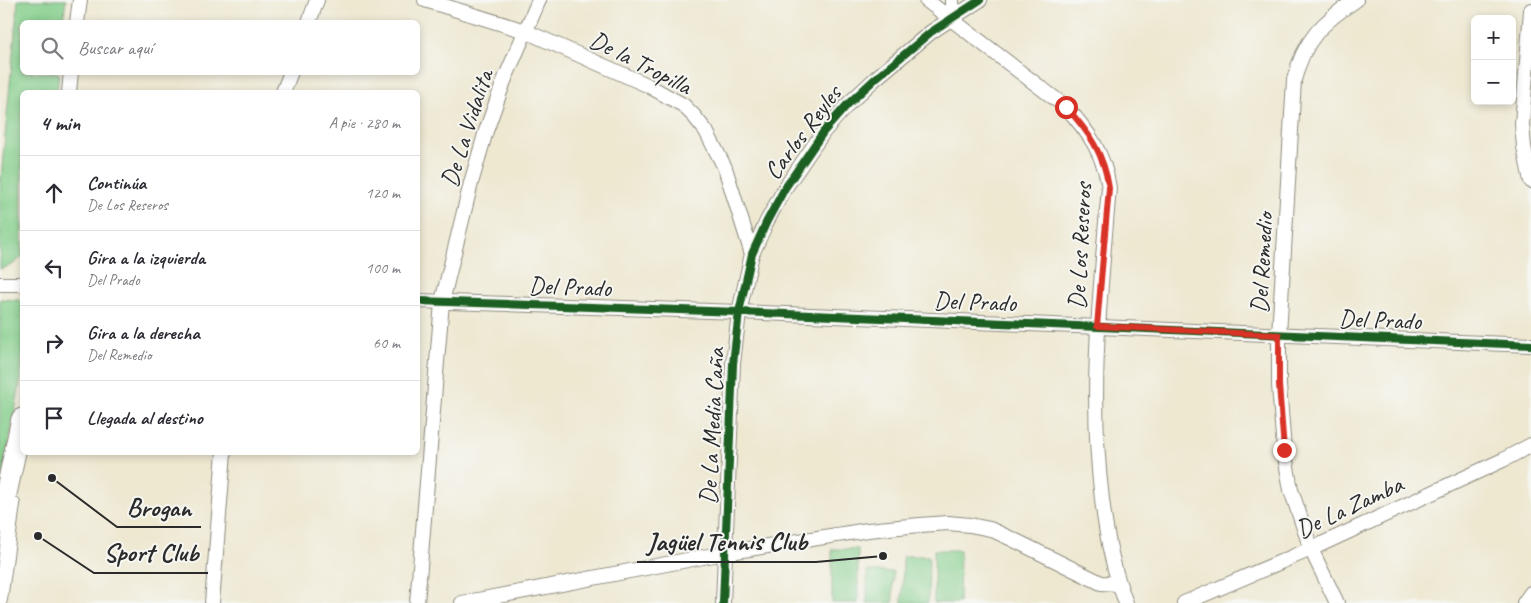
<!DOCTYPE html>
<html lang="es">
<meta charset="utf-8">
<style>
:root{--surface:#fff;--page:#f7f7f7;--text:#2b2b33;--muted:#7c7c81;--line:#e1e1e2}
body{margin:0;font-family:Caveat,sans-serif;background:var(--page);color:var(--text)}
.controls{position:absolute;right:15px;top:15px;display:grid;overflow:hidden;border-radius:8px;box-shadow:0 2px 8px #0003}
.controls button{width:45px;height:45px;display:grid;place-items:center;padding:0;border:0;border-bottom:1px solid var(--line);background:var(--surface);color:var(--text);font:25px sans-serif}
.stop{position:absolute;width:15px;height:15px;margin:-11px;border:4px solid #d93025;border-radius:50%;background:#fff}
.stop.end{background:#d93025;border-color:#fff;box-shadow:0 1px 5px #0008}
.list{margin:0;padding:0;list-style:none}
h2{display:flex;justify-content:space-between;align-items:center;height:65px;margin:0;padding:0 20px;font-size:21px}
h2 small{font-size:16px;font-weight:400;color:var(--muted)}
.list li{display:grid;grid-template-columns:32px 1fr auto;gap:15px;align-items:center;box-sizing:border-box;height:75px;padding:0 20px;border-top:1px solid var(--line)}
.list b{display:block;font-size:19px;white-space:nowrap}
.list p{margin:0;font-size:16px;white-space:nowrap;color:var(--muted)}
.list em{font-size:16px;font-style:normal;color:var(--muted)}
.icon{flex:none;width:28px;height:28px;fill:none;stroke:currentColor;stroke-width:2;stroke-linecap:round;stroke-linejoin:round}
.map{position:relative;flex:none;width:1531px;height:603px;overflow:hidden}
.search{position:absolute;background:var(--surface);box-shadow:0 2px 8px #0003;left:20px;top:20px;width:400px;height:55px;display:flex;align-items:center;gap:12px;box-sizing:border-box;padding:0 18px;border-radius:8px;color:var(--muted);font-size:19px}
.panel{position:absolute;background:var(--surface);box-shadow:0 2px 8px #0003;left:20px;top:90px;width:400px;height:365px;border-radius:8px}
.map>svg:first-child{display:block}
.green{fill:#84ce8b;stroke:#587c5b}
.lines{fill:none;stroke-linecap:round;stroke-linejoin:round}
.minor-casing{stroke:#8c8a7e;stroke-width:16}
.highway-casing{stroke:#8c8a7e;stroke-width:23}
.minor{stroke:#fff;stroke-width:14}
.highway{stroke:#fff;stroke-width:21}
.cycleway-casing{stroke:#f6f6f2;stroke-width:11}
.cycleway{stroke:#1b5e20;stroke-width:8}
.route{stroke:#d93025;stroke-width:6}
.labels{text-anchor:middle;stroke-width:4;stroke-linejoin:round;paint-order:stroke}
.street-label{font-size:25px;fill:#2b2b2b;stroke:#f6f6f2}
.leader{fill:none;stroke:#2b2b2b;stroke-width:2}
.callout-dot{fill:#2b2b2b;stroke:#f6f6f2;stroke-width:2}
.callout-label{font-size:26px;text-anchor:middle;font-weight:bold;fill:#2b2b2b;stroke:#f6f6f2;stroke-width:4;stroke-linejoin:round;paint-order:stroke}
</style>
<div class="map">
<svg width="1531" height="603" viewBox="0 0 1531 603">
<rect width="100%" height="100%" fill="#f6f6f2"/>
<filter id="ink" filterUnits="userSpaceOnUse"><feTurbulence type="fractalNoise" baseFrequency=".02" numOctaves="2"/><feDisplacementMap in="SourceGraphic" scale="10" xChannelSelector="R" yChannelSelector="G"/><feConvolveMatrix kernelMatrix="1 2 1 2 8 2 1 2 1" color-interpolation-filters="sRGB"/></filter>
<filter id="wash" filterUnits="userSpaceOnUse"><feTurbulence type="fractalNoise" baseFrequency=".0096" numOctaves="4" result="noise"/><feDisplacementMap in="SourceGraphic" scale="20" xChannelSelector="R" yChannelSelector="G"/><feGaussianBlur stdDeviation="1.12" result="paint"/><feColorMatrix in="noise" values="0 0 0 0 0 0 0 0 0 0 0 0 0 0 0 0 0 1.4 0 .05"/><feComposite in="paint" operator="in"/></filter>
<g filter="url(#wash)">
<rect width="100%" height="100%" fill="#eee8d1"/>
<g class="green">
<polygon points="18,0 66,0 63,22 22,22 22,72 59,73 57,92 22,92 22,257 12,265 0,269 0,188"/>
<polygon points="0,299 20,300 22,302 22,365 21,378 0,493"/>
<rect x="832" y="549" width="26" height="54"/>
<polygon points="934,550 960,550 959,603 934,603"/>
<polygon points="903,556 929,556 928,603 902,603"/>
<polygon points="867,571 893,572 893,603 867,603"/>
</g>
</g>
<g filter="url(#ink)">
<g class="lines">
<defs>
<g id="minor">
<polyline points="425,0 525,31 647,85 683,105 694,116 706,131 725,168 752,254"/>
<path d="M926,0L1066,107C1089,132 1104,154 1109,188C1100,292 1089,396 1102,499C1106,534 1113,570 1126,603"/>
<polyline points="1531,10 1522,124 1524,147 1531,181"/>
<polyline points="952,18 952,0"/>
<polyline points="77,22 80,0"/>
<polyline points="309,22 317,0"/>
<polyline points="69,92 71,72"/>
<polyline points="283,92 291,72"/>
<polyline points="0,284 22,284"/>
<polyline points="418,301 739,312 1531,345"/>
<polyline points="0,600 13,504"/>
<polyline points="212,603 224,452"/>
<polyline points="417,603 442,302 471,183 486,131 504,81 539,0"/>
<polyline points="462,603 724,553 868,530 920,525 948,523 970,525 990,529 1014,540 1101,583 1119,584"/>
<polyline points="723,603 733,364 739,312 752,254 767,221 785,188 824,131 847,105 876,78 931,32 980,0"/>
<polyline points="1184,603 1311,549 1503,460 1531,445"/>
<path d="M1337,603L1311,549L1291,490L1284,450L1279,385V335L1294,80C1304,40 1322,22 1356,0"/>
<polyline points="1524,603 1531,593"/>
</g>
<polyline id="highway" points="0,522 22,419"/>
</defs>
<use href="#minor" class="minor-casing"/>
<use href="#highway" class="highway-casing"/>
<use href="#minor" class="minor"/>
<use href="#highway" class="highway"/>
<defs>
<g id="cycleway">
<polyline points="418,301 739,312 1531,345"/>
<polyline points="723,603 733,364 739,312 752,254 767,221 785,188 824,131 847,105 876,78 931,32 980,0"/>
</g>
</defs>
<use href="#cycleway" class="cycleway-casing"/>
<use href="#cycleway" class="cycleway"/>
</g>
</g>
<g class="lines" filter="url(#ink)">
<path class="route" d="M1066,107C1089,132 1104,154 1109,188L1097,326L1279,335V385L1284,450"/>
</g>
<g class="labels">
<g class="street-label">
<text transform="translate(641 62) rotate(27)" y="9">De la Tropilla</text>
<text transform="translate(466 128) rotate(-72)" y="9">De La Vidalita</text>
<text transform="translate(802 132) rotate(-53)" y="9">Carlos Reyles</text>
<text transform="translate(1079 246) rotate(-87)" y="9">De Los Reseros</text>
<text transform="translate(1261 263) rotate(-87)" y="9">Del Remedio</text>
<text transform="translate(570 286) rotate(2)" y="9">Del Prado</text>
<text transform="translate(975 301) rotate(2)" y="9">Del Prado</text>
<text transform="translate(1380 319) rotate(2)" y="9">Del Prado</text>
<text transform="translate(711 426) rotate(-87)" y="9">De La Media Caña</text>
<text transform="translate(1349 506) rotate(-25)" y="9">De La Zamba</text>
</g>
</g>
<path class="leader" d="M52 478L117 527H201M883 556L816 562H637M38 536L94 573H208"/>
<g class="callout-dot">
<circle cx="52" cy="478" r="5"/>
<circle cx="883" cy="556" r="5"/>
<circle cx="38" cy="536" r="5"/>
</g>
<g class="callout-label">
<text x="159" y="516">Brogan</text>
<text x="727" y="550">Jagüel Tennis Club</text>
<text x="151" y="561">Sport Club</text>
</g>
</svg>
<div class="controls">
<button>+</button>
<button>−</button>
</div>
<div class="stop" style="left:1066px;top:107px"></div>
<div class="stop end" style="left:1284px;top:450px"></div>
<div class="search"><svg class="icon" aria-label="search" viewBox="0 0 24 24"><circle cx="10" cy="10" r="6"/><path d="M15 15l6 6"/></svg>Buscar aquí</div>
<section class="panel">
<h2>4 min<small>A pie · 280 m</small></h2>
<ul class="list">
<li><svg class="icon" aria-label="ahead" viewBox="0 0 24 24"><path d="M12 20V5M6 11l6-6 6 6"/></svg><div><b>Continúa</b><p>De Los Reseros</p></div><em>120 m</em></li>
<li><svg class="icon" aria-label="left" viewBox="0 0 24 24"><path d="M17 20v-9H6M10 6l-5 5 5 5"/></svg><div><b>Gira a la izquierda</b><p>Del Prado</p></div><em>100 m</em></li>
<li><svg class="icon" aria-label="right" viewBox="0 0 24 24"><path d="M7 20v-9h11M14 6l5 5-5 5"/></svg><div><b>Gira a la derecha</b><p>Del Remedio</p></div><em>60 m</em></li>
<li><svg class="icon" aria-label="arrive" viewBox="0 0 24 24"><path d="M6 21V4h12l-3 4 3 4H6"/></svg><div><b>Llegada al destino</b></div></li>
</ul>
</section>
</div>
